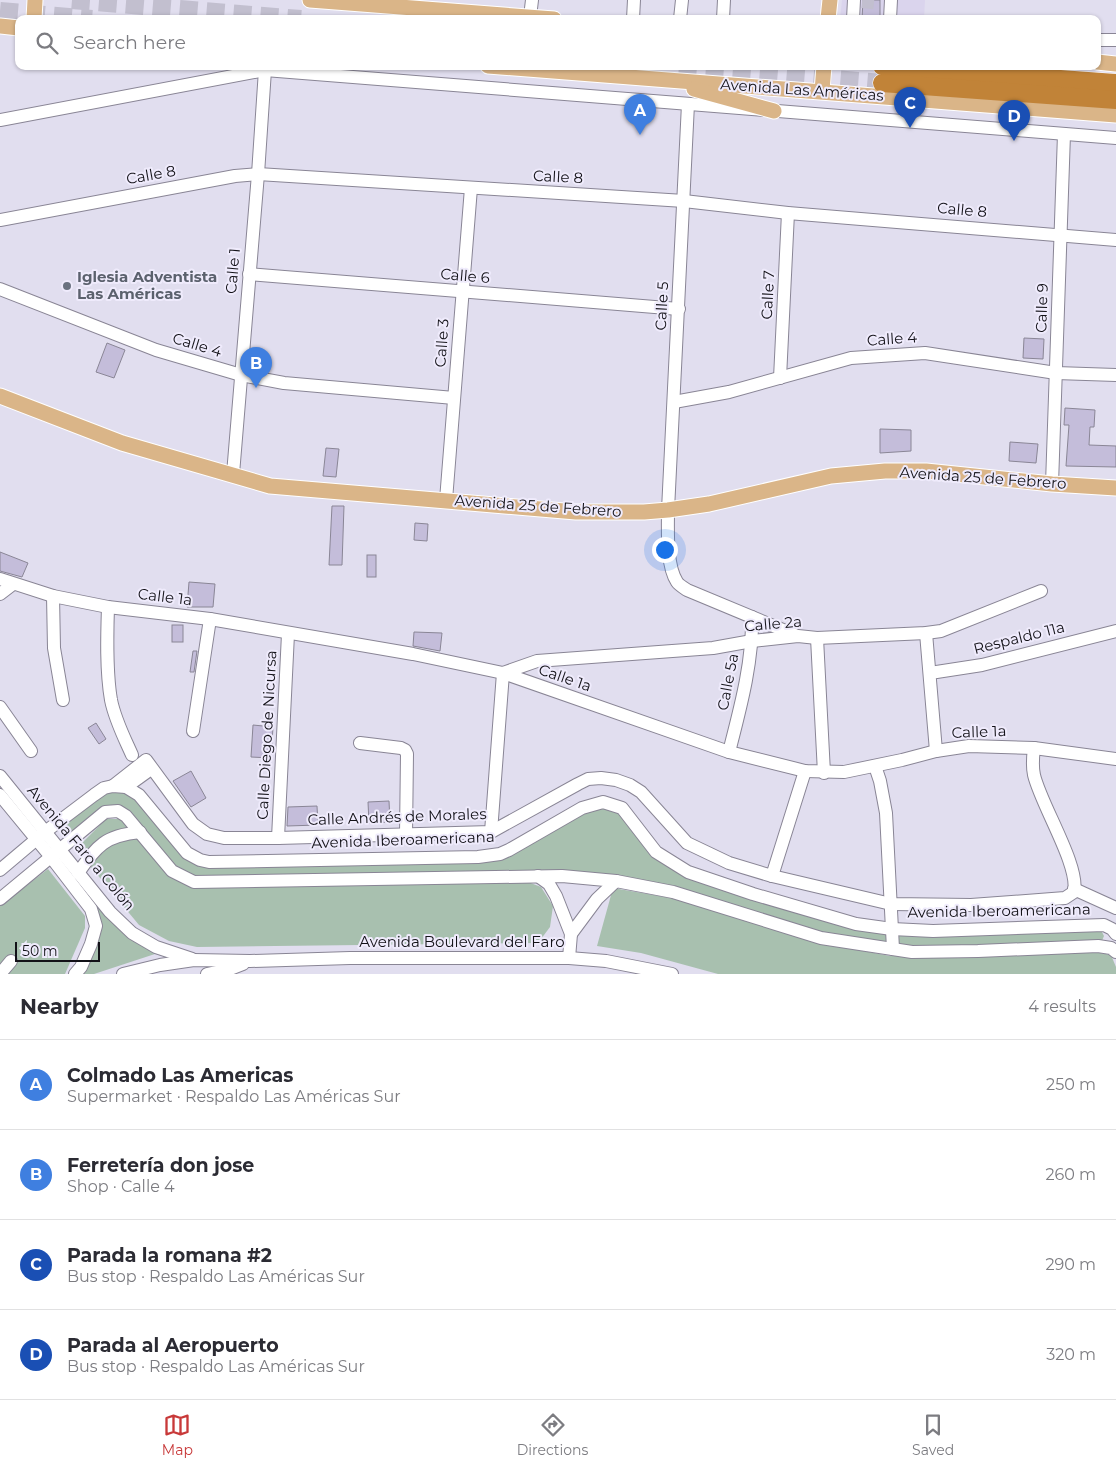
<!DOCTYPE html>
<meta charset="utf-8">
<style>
:root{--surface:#fff;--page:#f2f2f3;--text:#2b2b33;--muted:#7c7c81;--line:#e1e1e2;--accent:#c83939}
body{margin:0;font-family:Montserrat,sans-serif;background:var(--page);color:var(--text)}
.scale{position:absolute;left:15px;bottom:12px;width:85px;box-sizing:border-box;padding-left:5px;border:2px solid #121117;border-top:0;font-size:14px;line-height:18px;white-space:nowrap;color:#121117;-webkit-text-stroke:4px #efebfc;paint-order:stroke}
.you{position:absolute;left:664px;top:549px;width:18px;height:18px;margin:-12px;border:4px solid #fff;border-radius:50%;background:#1a73e8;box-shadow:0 0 0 8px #1a73e833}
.badge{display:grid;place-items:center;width:32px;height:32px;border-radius:50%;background:var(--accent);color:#fff;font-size:16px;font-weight:700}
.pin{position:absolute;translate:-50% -41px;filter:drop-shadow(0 1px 2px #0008)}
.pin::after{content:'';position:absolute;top:26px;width:18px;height:15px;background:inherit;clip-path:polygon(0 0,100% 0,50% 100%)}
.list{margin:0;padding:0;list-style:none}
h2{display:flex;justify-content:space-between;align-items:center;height:65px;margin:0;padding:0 20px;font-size:21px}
h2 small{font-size:16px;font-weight:400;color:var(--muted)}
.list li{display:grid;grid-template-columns:32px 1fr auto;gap:15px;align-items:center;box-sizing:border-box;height:90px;padding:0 20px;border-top:1px solid var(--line)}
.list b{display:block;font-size:19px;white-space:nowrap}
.list p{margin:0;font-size:16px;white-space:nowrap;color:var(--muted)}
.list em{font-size:16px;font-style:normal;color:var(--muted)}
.icon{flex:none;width:28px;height:28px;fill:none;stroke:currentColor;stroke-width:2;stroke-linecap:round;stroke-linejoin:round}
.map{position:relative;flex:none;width:1116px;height:974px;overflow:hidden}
.search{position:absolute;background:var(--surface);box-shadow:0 1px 4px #0004;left:15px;right:15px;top:15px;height:55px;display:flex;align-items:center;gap:12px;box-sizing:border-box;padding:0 18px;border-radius:10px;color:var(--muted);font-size:19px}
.sheet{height:425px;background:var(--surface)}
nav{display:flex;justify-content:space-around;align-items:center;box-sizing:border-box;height:70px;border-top:1px solid var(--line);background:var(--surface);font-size:14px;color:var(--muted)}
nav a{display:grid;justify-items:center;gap:2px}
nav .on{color:var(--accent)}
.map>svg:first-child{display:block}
.built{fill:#dad4ed}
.green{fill:#a8c0af}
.building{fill:#c4bdda;stroke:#8a8696}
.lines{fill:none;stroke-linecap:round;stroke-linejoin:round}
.minor-tunnel{stroke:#c2bfcf;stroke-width:12;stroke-dasharray:12 6;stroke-linecap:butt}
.highway-tunnel{stroke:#c2bfcf;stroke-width:18;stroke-dasharray:18 9;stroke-linecap:butt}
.minor-casing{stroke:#898595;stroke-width:14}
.major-casing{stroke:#fff;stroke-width:17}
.highway-casing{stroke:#fff;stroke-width:19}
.minor{stroke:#fff;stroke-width:12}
.major{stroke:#dab588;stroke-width:15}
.highway{stroke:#c18338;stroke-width:18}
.worship-dot{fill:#6b7280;stroke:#efebfc;stroke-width:2}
.labels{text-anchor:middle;stroke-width:4;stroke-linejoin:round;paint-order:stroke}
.street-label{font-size:15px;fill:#121117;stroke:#efebfc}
.worship-label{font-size:15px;font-weight:bold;fill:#5b616d;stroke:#efebfc;text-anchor:start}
</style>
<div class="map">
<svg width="1116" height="974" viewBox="0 0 1116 974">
<rect width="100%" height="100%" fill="#e1deef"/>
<polygon class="built" points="842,0 925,0 924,19 840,19"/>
<g class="green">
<polygon points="126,789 187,856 502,856 583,810 603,805 621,812 656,855 856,926 1101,930 1104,936 1101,943 911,950 814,932 615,878 191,877 175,868 118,808 67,839 58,826 104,791"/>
<polygon points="106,819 121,819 170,876 528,882 541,887 553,906 550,927 538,943 197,947 169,941 139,925 76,849"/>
<polygon points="48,869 85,916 85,928 65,974 0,974 0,906"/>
<polygon points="613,888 677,899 822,943 890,956 1095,952 1111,955 1116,967 1116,974 718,974 641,953 597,946"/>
<polygon points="90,896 158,953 94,974 83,974 99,920"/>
</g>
<g class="building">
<polygon points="863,0 880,0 880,19 862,19"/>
<polygon points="1024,338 1044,339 1043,359 1023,358"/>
<polygon points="107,343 125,350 114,378 96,372"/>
<polygon points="1065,408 1095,410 1094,427 1090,427 1089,445 1116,446 1116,467 1066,466 1069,425 1064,425"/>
<polygon points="880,429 911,430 911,451 880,453"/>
<polygon points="1010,442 1038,444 1036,463 1009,461"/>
<polygon points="326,448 339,449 336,477 323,476"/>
<polygon points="332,506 344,506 342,565 329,565"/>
<polygon points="415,523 428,524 427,541 414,540"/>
<polygon points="0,552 28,563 22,577 0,571"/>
<rect x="367" y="555" width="9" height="22"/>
<polygon points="189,582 215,584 213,607 187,607"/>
<rect x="172" y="625" width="11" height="17"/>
<polygon points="414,632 442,633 440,651 413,646"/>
<polygon points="193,651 197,651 194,672 190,672"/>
<polygon points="96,723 106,739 99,744 88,728"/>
<polygon points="253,725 273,727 271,758 251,757"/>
<polygon points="191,771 206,798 191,807 173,781"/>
<polygon points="389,801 390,822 369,823 368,802"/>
<polygon points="317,806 318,825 287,826 288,807"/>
</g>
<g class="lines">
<polyline class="minor-tunnel" points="862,2 880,4"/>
<g class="highway-tunnel">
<polyline points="72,0 301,19"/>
<polyline points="0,11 92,19"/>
<polyline points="679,66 882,83"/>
</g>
<defs>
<g id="minor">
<polyline points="530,17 532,0"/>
<polyline points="633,19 634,0"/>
<polyline points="680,19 682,0"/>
<polyline points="723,19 724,0"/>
<polyline points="853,19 854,0"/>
<polyline points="890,19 891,0"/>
<polyline points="1097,40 1116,40"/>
<path d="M688,104L668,510C668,530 666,565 677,582C679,585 684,588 687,590L795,635"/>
<polyline points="0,120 265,70 1116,138"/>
<polyline points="0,220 235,176 258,174 684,201 788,213 1116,240"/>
<polyline points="249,274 679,309"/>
<polyline points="0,289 156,350 241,375 284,383 454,398"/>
<polyline points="780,378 788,213"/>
<polyline points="674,402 729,392 851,358 925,353 1056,373 1116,375"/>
<polyline points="233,474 258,174 265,70"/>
<polyline points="1052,484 1064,134"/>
<polyline points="446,500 471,188"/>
<polyline points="0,579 53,596 108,607 210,619 413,654 503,673 729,752 805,771 844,772 902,760 936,751 969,746 1034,748 1116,759"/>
<polyline points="0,594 13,584"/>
<polyline points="53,596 54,648 63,700"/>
<path d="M108,607C107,636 106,671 111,700C115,720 124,737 132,755"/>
<polyline points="926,633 936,751"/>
<polyline points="817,638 824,773"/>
<polyline points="930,673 982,665 1116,631"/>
<polyline points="0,707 31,751"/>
<polyline points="193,731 210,619"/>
<polyline points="360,743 401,748 405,750 407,754 406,835"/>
<path d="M729,752C740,709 753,662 752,617"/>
<polyline points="875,766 880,781 886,813 893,949"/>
<polyline points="0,776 110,912 132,933 156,947 192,959"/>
<path d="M113,786L146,760L193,824L207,834L224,838H278L491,832L578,784L588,779L601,778L616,780L630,785L641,792L687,843L729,863L772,876L891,904L971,905L1065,898L1074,892C1080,866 1041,805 1034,775C1032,766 1033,756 1034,748"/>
<polyline points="126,787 151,769"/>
<polyline points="0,795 51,857 91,909 96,926 91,944 81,967 75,974"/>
<polyline points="491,832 503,673 537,661 713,648 752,641 798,636 817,638 926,633 941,631 1041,591"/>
<polyline points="278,838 288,634"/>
<polyline points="0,870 45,832 94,795 104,788 113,786 126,787 139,795 187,853 200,860 209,862 478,857 500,854 509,850 582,808 603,802 622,808 656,852 688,872 753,894 856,924 892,929 933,931 1104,925 1112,929 1116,934"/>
<path d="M78,873C98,845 104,836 140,832"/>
<polyline points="538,876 549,884 556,896 571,934 569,958"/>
<polyline points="772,876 805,771"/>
<polyline points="1074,889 1116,908"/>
<polyline points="0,899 105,812 118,811 126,816 172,871 194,882 562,876 616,881 673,892 821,938 912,952 978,951 1098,946 1111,948 1116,952"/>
<polyline points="571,934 597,899 616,881"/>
<polyline points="0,974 11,961"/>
<polyline points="123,974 160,965 194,960 250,961 350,958 569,958 606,961 672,974"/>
<polyline points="207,974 230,969 243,964"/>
</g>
<g id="major">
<polyline points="310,0 554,19"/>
<polyline points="34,19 35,0"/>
<polyline points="828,19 830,0"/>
<polyline points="0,26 19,28"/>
<polyline points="1097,62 1116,64"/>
<polyline points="488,66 1116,115"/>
<polyline points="694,89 774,111"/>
<polyline points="822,91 824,66"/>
<polyline points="0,396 122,443 270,486 576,512 644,512 668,510 709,504 831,476 885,471 926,471 1052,484 1116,488"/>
</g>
<g id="highway">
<polyline points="882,66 1116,83"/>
<polyline points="882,83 1116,100"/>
</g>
</defs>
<use href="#minor" class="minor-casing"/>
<use href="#major" class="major-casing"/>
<use href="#highway" class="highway-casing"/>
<use href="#minor" class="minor"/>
<use href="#major" class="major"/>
<use href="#highway" class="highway"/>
</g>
<circle class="worship-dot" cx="67" cy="286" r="5"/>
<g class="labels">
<g class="street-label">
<text transform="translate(802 90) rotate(4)" y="5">Avenida Las Américas</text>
<text transform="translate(151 175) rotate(-10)" y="5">Calle 8</text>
<text transform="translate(558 177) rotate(3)" y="5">Calle 8</text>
<text transform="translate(962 210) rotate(5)" y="5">Calle 8</text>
<text transform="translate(233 271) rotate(-85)" y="5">Calle 1</text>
<text transform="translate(465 276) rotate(5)" y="5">Calle 6</text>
<text transform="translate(768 295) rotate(-87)" y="5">Calle 7</text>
<text transform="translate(662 306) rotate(-87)" y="5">Calle 5</text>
<text transform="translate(1042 308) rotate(-88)" y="5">Calle 9</text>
<text transform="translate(892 339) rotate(-4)" y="5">Calle 4</text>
<text transform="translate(442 343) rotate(-86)" y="5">Calle 3</text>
<text transform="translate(197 345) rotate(17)" y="5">Calle 4</text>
<text transform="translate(983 478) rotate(4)" y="5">Avenida 25 de Febrero</text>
<text transform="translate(538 506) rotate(4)" y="5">Avenida 25 de Febrero</text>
<text transform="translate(165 597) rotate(7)" y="5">Calle 1a</text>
<text transform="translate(773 624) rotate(-5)" y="5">Calle 2a</text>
<text transform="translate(1019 638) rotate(-14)" y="5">Respaldo 11a</text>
<text transform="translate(565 678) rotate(19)" y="5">Calle 1a</text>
<text transform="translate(728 682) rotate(-79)" y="5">Calle 5a</text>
<text transform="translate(979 732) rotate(-2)" y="5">Calle 1a</text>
<text transform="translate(267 735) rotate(-87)" y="5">Calle Diego de Nicursa</text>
<text transform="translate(397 817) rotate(-2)" y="5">Calle Andrés de Morales</text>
<text transform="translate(403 840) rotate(-2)" y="5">Avenida Iberoamericana</text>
<text transform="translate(81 848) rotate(50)" y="5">Avenida Faro a Colón</text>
<text transform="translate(999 911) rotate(-1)" y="5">Avenida Iberoamericana</text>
<text x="462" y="947">Avenida Boulevard del Faro</text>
</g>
<g class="worship-label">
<text x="77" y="282">Iglesia Adventista<tspan x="77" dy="17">Las Américas</tspan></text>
</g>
</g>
</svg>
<div class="scale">50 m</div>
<div class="you"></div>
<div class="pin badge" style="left:640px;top:135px;background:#3f7fe0">A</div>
<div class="pin badge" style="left:256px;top:388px;background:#3f7fe0">B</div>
<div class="pin badge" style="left:910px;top:128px;background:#1a4fb4">C</div>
<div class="pin badge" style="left:1014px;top:141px;background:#1a4fb4">D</div>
<div class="search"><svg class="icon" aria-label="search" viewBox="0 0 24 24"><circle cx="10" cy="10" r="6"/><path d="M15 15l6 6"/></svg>Search here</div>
</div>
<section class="sheet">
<h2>Nearby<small>4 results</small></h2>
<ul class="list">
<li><span class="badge" style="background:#3f7fe0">A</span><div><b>Colmado Las Americas</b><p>Supermarket · Respaldo Las Américas Sur</p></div><em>250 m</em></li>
<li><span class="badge" style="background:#3f7fe0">B</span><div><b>Ferretería don jose</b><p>Shop · Calle 4</p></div><em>260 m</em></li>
<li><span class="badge" style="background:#1a4fb4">C</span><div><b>Parada la romana #2</b><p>Bus stop · Respaldo Las Américas Sur</p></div><em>290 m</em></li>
<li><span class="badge" style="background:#1a4fb4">D</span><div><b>Parada al Aeropuerto</b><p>Bus stop · Respaldo Las Américas Sur</p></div><em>320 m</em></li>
</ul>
</section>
<nav>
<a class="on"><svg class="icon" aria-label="map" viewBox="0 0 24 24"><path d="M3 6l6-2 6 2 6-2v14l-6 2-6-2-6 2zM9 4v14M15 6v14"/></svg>Map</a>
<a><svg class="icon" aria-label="directions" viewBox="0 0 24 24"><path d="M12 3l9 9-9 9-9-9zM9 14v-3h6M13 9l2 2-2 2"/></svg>Directions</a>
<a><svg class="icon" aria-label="saved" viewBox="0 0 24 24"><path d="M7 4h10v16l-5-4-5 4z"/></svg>Saved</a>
</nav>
